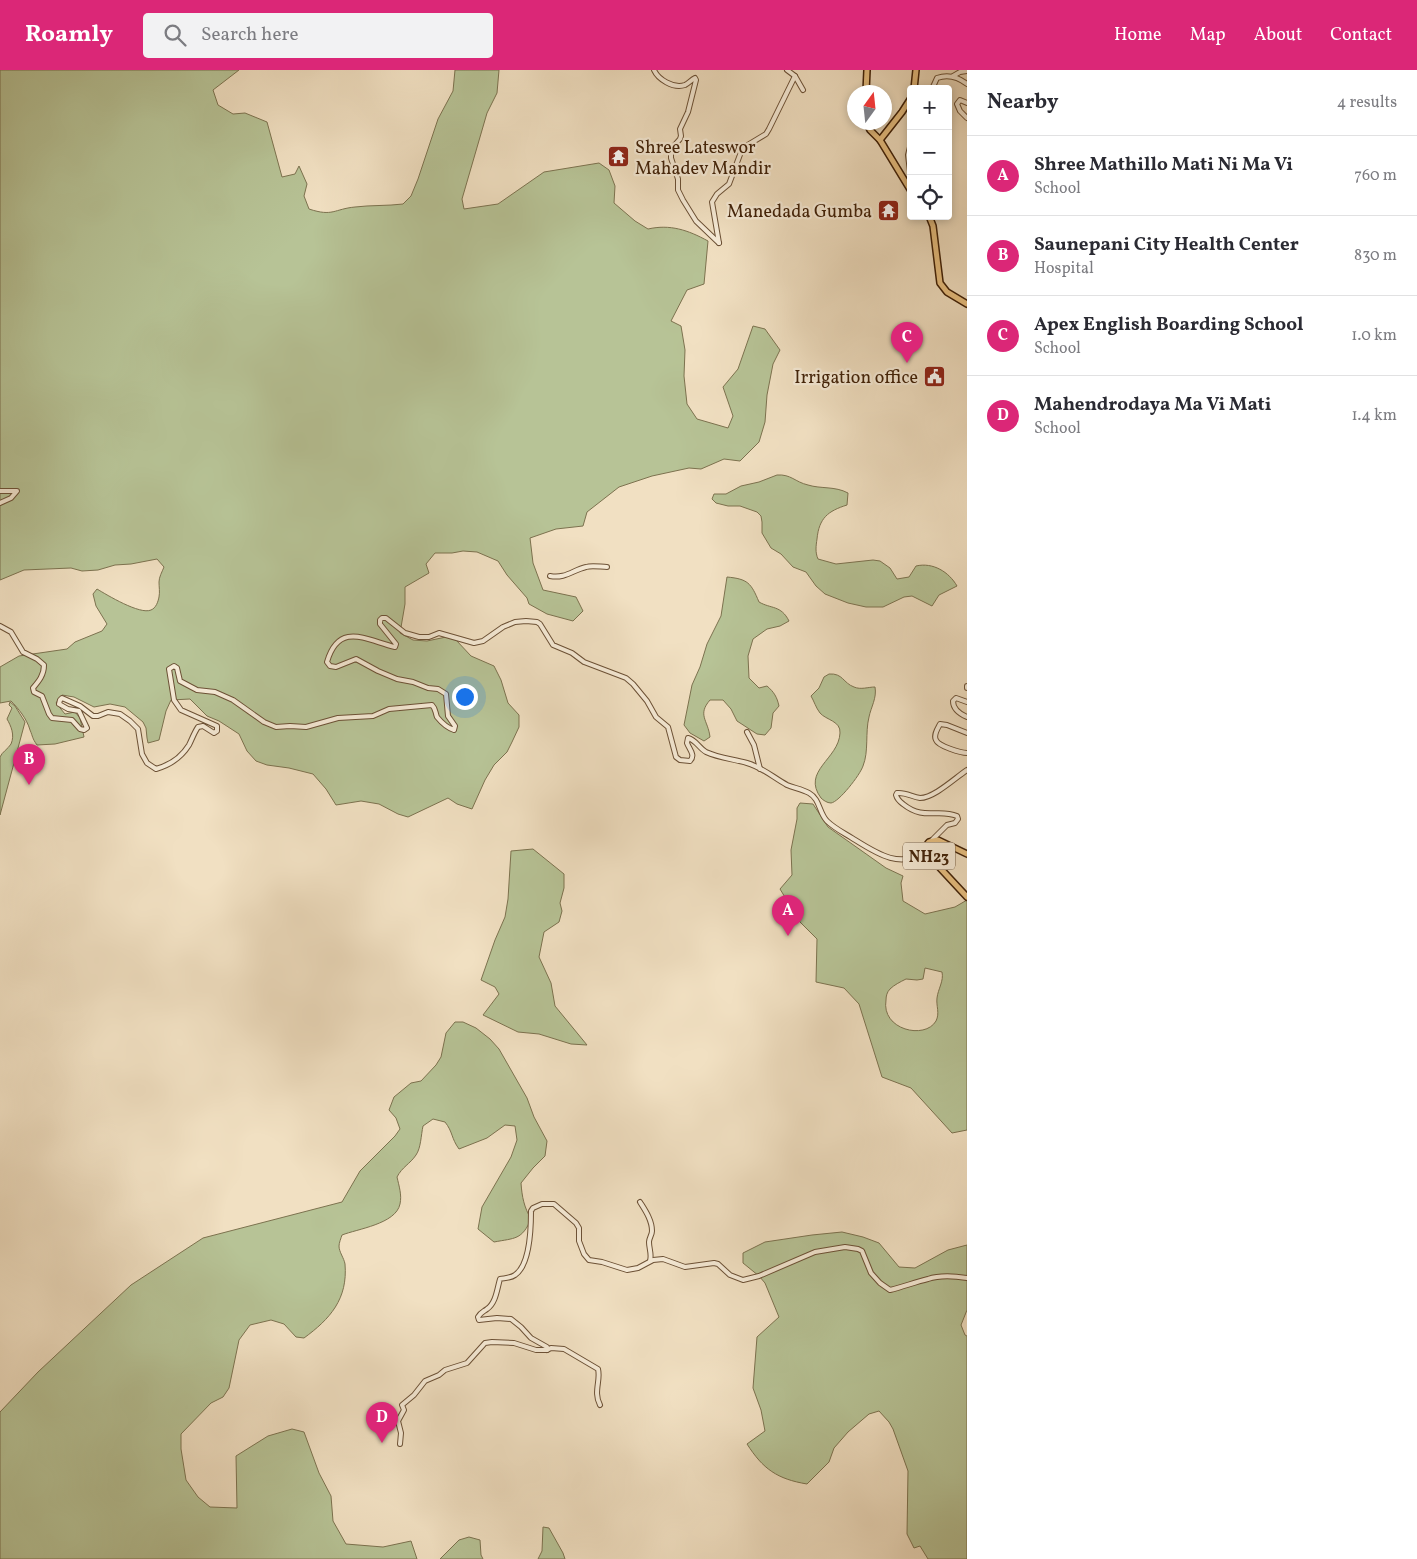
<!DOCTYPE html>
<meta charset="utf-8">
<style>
:root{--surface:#fff;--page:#f2f2f3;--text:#2b2b33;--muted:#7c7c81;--line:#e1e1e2;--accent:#db2777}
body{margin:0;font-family:Vollkorn,serif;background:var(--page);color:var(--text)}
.controls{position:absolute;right:15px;top:15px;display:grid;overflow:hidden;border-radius:5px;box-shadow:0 2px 8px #0003}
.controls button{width:45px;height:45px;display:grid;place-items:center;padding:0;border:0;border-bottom:1px solid var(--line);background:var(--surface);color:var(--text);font:25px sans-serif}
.compass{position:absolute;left:847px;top:15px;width:45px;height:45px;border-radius:50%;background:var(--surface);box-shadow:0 2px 8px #0003;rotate:15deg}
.you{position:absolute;left:464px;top:626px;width:18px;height:18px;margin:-12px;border:4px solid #fff;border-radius:50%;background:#1a73e8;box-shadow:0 0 0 8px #1a73e833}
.badge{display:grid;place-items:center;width:32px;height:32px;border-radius:50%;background:var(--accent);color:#fff;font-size:16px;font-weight:700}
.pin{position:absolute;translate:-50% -41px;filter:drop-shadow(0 1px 2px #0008)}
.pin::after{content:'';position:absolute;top:26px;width:18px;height:15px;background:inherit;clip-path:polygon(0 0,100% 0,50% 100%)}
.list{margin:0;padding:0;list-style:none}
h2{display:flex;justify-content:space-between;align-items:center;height:65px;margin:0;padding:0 20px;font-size:21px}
h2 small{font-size:16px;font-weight:400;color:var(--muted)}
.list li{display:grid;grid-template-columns:32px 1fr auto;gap:15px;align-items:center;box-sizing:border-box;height:80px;padding:0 20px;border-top:1px solid var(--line)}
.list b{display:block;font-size:19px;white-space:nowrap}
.list p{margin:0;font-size:16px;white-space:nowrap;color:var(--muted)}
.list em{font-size:16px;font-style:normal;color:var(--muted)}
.icon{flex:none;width:28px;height:28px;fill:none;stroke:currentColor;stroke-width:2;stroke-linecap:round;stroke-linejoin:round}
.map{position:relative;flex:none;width:967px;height:1489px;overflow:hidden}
header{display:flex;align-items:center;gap:30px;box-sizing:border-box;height:70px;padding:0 25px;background:var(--accent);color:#fff}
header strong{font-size:24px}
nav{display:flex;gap:28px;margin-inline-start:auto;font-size:18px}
.search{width:350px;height:45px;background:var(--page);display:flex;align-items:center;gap:12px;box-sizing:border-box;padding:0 18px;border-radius:5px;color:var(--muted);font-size:19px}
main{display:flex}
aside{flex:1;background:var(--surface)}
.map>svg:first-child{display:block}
.green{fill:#b7c396;stroke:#7c724f;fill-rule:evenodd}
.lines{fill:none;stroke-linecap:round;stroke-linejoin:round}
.minor-casing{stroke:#6c5136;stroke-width:6}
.major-casing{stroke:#402108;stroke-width:8}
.minor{stroke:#f6ebd7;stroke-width:4}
.major{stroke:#e8c081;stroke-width:5}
.labels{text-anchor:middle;stroke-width:4.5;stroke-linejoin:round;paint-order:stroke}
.shield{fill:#f6ebd7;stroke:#775e46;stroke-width:1}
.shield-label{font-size:16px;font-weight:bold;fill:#402108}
.poi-label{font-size:18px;fill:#402108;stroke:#f6ebd7;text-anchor:end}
</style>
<header>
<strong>Roamly</strong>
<div class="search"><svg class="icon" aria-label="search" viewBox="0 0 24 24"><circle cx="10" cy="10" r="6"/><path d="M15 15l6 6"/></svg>Search here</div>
<nav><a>Home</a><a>Map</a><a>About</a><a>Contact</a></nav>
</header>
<main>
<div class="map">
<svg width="967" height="1489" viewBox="0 0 967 1489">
<rect width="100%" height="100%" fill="#f1e0c2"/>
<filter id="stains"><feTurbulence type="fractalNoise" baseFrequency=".004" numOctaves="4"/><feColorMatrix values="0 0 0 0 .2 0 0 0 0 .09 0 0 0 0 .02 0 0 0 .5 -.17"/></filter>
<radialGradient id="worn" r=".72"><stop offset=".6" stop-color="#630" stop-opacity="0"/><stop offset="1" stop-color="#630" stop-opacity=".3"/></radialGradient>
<g class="green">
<path d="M0,0H239L213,20L218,35L233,44L245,43L267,52L282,107L295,104L299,96L307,114L304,126L309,139C333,147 334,139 355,137C371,135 387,136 403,134L411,126L418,109L438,49L453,21L455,0H499L497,23L487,43L462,129L464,139L498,134L544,102L599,93L609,100L615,116L614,133L635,151L648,159C670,154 688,160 708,171L704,214L687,220L671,251L681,256L685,280L684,306L687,334L697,349L728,358L733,346L723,317L738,299L753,256L765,259L780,280L773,294L767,325L765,352L759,372L740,391L724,389L701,399L689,398L652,406L619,417L587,442L583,456L556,459L530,468L533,493L543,520L576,527L583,541L573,551L547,544L529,534L527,528L507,505L498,491L477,482L463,481L452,483H435L426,494L429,503L405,517V534L400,563L413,570L427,571L446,567L456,570L471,586L494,596L501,610L508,633L519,645V657L512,672L507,682L494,695L485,710L472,739L457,734L448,728L408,747L398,744L379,734L361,731L336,735L326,719L313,704L289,698L267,695L256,691L247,681L239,664L219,651L207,646L190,629L171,630L166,641L159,670L148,673L147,668L146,658L143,652L125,637L110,634L94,637L74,627L62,625L56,633L65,644L75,642L80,648L84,667L55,674L37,675C32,668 33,667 30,660C27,649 18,638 11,631L0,633V597L19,586L67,579L75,572L102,561L107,554L96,536L93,524L97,519C107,525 140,545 151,540C156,538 158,532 159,527C160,522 159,517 159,512C159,507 162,502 164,497L157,489L131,494L115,495L98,500L82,501L71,498L24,500L0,510Z"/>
<path d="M777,405C791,404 795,412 808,415C821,419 835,416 848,423L847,435C828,441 819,448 817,469C816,476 815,482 818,489L836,494L873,490L880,491L890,498L897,509L909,507L916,496C933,492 949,502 957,516L939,525L932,536L912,526L904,527L883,537H866L848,533L825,524L816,516L806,502L793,497L781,484L771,478L762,463V452L761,446L757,442L740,436H728L716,433L712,429L714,424H726L741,416L759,412Z"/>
<path d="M727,507C748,509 751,513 759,532C771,539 781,535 789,551L780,556L767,559L753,569L748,586L749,608L759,618L767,616C774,622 777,627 779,636L773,643L771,658L765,665L757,664L737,651L731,639L723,630H710C697,645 708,650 710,667L704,671L690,663L684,655L692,615L700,597L707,574L721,546Z"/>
<path d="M829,604C843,603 843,613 854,617C861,620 868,617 875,617C877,628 871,637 869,647C865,663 869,681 863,696C860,705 839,732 831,733C827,733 823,730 821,728C801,701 839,689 840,663C841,651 826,650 820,643C816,638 814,631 811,626L819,618L824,607Z"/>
<path d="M10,632L15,636L25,652L0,745V687C2,682 8,679 11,674C15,665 11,656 7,649L12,638L9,635Z"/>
<path d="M800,733L813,734L828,757L886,798L903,806L901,813L903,831L925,844L955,837L967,830V1060L952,1063L911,1018L882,1007L859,934L844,918L816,912L817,869L800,852L780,819L792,805L791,780L797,749V738ZM925,898L942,902C944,911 938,919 937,928C936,936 940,943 936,951C925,970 881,960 886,930C886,926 887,922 890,919C894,915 900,912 906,909L917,910L923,909Z"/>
<polygon points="533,779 564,804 564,818 560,833 562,841 559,852 544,862 539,887 551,913 555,936 587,975 571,974 539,964 518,962 483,945 499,924 495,917 481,910 495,870 505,847 508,829 511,781"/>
<path d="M455,952H463L476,958L490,969L499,979L527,1028L534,1047L547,1071L545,1086L533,1098L521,1113C522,1127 524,1137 531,1149C522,1170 515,1168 494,1172L478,1159L482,1137L511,1087L517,1070L515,1056L505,1055L487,1068L459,1079C451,1068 453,1062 445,1052L433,1049L423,1056C421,1065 421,1078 416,1085C410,1094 402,1097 397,1107C399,1116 402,1125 400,1134C396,1154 357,1159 342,1165C341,1168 339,1173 339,1176C339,1182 344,1188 345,1194C348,1229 330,1249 304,1268L296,1267L284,1254L271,1250L250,1255L239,1270L229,1318L223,1327L211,1333L181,1364V1379L186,1410L198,1427L210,1437L237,1438L236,1386L268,1366L292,1359L304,1362L319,1403L331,1426L333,1451L346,1474L383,1477L411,1471L417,1489H0V1342L38,1302L131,1215L203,1168L342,1132L360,1101L395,1066L400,1059L396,1048L389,1040L394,1027L411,1013L421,1011L436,995L441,987L446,963Z"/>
<path d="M842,1162L863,1167L879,1173L899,1197L915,1198L948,1180L967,1175V1240L961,1255L965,1265L967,1266V1489H928L920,1476L914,1478L907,1464L908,1401L893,1359L889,1352L879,1341L869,1344L848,1362L834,1378L829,1392L807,1414C777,1409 763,1399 747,1374L765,1361L761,1340L753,1318L757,1267L779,1247L765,1213L759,1206L743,1193V1183L765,1172L812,1165Z"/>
<polygon points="543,1457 549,1458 563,1483 565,1489 538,1489 542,1481"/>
<polygon points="469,1467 480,1470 481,1485 483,1489 440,1489 459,1470"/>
</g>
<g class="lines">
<defs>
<g id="minor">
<path d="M654,0C658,9 673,19 685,15C689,13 691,10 695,8L696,10L688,42L680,59L681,66L680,69L673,77L671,82V88L678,109V120L683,130L696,151L719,173"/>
<polyline points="787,0 795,6 803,20"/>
<polyline points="953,6 960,2 967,1"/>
<path d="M932,19L937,8C948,4 958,7 967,14"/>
<polyline points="967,33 960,30 957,34 960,41 967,48"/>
<polyline points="911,73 908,85 911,110"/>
<polyline points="719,173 712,132 717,124 729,114 741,82 746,76 766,64 769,59 795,6"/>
<polyline points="0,421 17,421 11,428 0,433"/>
<path d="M550,506C565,509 573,500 586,497C592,495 601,497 607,497"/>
<path d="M0,556L11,562L23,582L37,589L44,595C44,605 39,611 33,618L34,622L42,626L49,644L52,648L72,650L80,659L84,660L87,658L79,641L68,639L59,634L60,630L62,628L80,636L93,646H98L108,642L120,644L130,651L138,659L142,684L147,693L156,699C170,695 181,688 189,675C192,669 194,663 198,657L203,656L214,663L217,661V656L181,640L174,630L169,599L174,596L177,598L180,611L197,620L215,622L233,630L264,652L276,657L290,656L306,657L338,648L373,646L389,639L432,635C436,639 435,642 437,647C441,652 448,658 454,660L455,656L448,646L446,624L438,619L428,618L413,612L397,609L378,601L356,589L336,597L330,596L327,592C339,551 366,570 395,577L396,574L380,554V550L382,548H386L405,563L419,567H429L439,563L474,573L483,571L503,557L515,552L526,551L537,552L540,554L553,575L572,583L584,592L626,608L633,614L647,631L656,647L668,657L676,687L680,690L690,691C696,685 689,679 687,673L688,668C696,670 699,678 706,682C719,688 733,689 747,693C762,697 774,708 787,715C794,718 802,719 809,723C820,729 819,743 827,751C834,758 844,763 852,768C876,783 900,800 926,781"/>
<polyline points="967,616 967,618"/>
<path d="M967,632L956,628L953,631C953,639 960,644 967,647"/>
<polyline points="747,662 754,675 760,699"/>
<path d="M967,663L947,655L940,654C938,658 933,665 936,670C938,676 961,683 967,683"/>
<path d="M931,771L947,755L955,753L958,749L957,746C938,738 924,751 903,734C899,731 897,729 896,725L897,723C906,722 912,727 920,728C934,728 955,708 967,700"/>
<path d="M640,1132C645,1140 652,1150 652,1161C652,1165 649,1168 649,1172C649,1179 652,1184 650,1191"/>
<path d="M547,1280L551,1278L564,1279L598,1299C601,1310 593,1322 600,1335"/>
<path d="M400,1374L401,1363L398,1351L404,1340L402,1335L414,1325L425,1311L439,1305L445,1300L467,1293L485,1273L492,1272L514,1273L536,1280H547V1277L531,1268L521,1257L511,1249L497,1248L479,1250L478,1247C481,1242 483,1242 487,1239C496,1233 497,1219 500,1209C505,1208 511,1208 515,1205C530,1195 531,1157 531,1141L533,1138L542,1134H554L576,1153L579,1158V1171L584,1184L589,1190L602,1192L627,1200L638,1198L653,1190L663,1189L685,1197L714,1193L718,1194L730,1205L743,1210L759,1206L815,1182L845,1177L858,1179L862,1181L871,1203L880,1213L890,1220C903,1217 915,1212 928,1209C940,1205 954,1206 967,1208"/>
</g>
<g id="major">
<polyline points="914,19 916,0"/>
<polyline points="866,22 867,0"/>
<polyline points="866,52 870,60 880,70 911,121"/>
<polyline points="880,70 902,42 911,28"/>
<polyline points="929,146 933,156 940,213 947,222 967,234"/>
<path d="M967,784L938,770L929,772C925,776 925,781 928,785L967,827"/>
</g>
</defs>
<use href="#minor" class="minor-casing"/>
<use href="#major" class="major-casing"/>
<use href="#minor" class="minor"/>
<use href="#major" class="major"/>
</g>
<defs>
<symbol id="temple-square" viewBox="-11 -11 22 22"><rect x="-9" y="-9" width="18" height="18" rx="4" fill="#8f2418" stroke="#f6ebd7"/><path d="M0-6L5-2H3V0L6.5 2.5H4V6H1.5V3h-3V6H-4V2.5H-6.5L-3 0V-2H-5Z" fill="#fff"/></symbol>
<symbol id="civic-square" viewBox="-11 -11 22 22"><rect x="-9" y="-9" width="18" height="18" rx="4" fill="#8f2418" stroke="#f6ebd7"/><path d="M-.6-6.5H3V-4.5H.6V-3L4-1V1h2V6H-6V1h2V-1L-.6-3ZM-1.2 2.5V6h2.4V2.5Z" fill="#fff"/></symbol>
</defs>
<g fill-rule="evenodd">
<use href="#temple-square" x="606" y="74" width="25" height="25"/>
<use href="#temple-square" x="876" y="128" width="25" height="25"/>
<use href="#civic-square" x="922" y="294" width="25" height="25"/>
</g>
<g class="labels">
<rect class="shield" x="903" y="772.5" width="52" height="27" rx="4"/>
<g class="shield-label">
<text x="929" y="792">NH23</text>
</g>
<g class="poi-label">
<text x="635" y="83" text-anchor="start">Shree Lateswor<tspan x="635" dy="21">Mahadev Mandir</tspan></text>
<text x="872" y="147">Manedada Gumba</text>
<text x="918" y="313">Irrigation office</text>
</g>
</g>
<rect width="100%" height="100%" filter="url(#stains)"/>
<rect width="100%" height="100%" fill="url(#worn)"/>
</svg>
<div class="controls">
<button>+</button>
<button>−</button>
<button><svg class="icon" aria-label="locate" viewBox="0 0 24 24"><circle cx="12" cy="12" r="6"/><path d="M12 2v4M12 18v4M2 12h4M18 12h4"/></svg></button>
</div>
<svg class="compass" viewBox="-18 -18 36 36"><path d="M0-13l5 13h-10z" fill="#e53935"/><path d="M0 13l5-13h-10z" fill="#7c7c81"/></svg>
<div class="you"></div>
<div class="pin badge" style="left:788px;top:866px">A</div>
<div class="pin badge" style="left:29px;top:715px">B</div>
<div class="pin badge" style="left:907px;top:293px">C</div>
<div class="pin badge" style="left:382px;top:1373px">D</div>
</div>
<aside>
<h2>Nearby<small>4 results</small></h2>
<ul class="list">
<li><span class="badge">A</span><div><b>Shree Mathillo Mati Ni Ma Vi</b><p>School</p></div><em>760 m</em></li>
<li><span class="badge">B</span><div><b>Saunepani City Health Center</b><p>Hospital</p></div><em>830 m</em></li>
<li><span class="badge">C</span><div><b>Apex English Boarding School</b><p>School</p></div><em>1.0 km</em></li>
<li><span class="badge">D</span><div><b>Mahendrodaya Ma Vi Mati</b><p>School</p></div><em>1.4 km</em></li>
</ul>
</aside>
</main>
